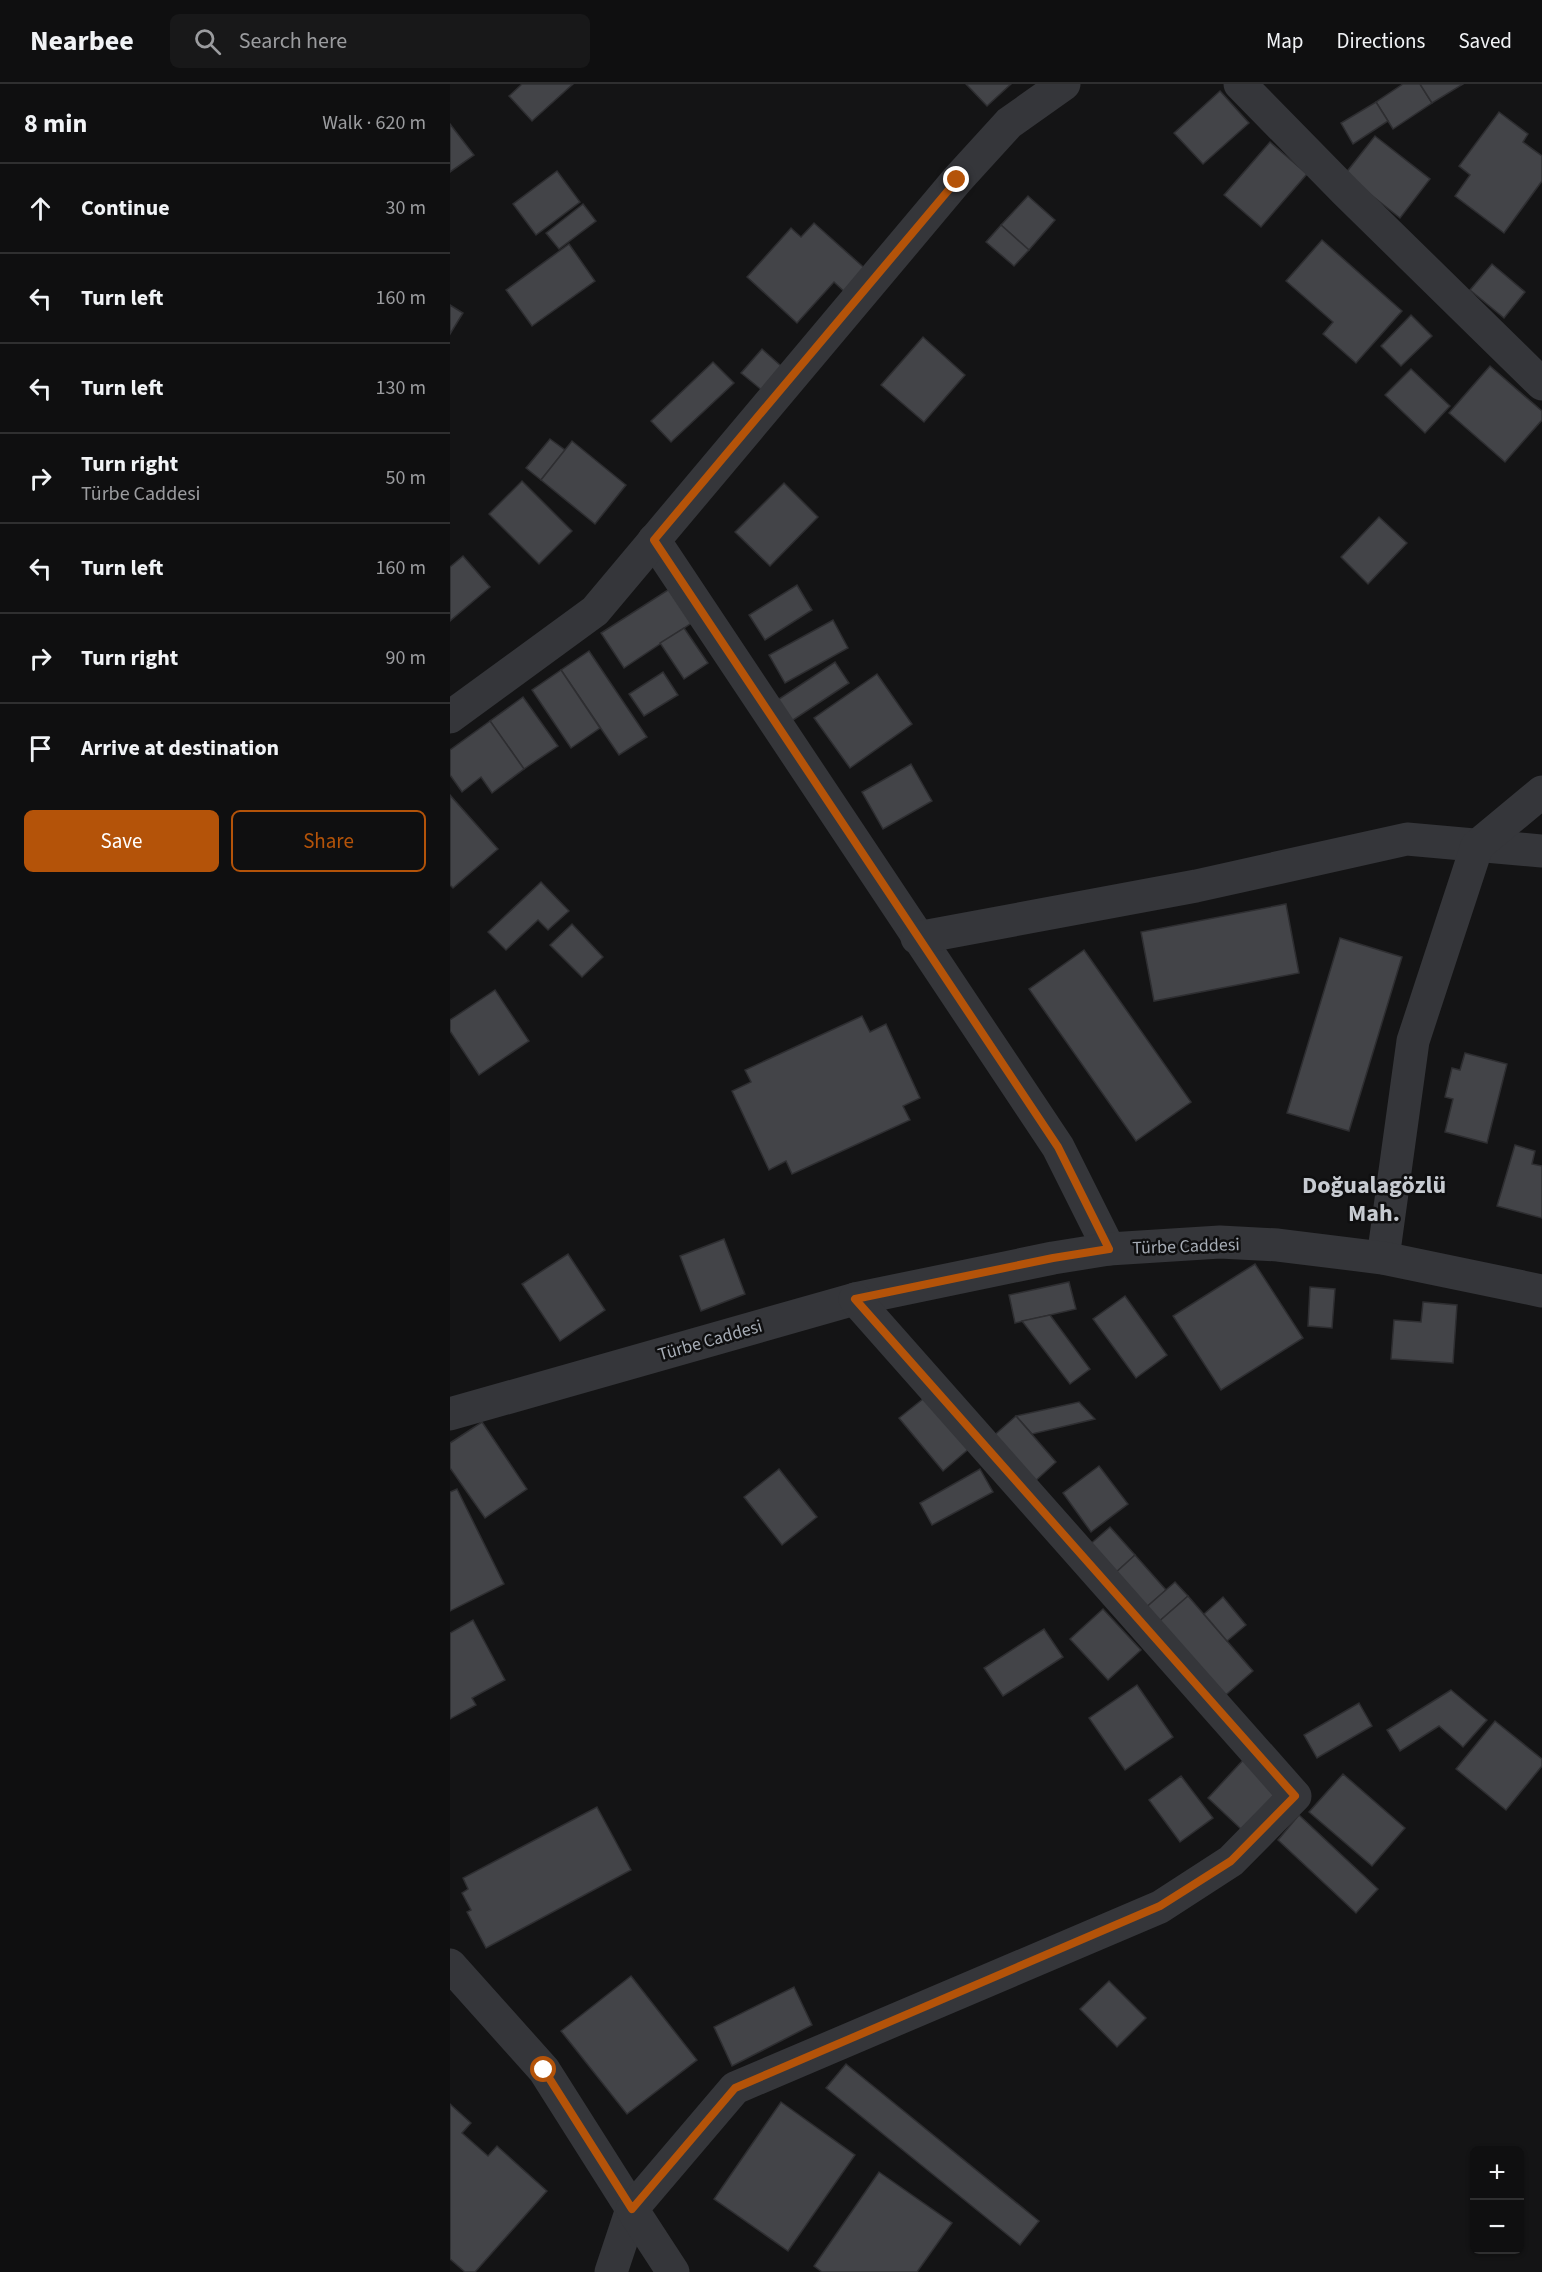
<!DOCTYPE html>
<meta charset="utf-8">
<style>
:root{--surface:#0f0f10;--page:#181819;--text:#f1f3f6;--muted:#9b9c9f;--line:#2f2f30;--accent:#b45309}
body{margin:0;font-family:"Source Sans 3",sans-serif;background:var(--page);color:var(--text)}
.controls{position:absolute;right:18px;bottom:18px;display:grid;overflow:hidden;border-radius:9px;box-shadow:0 2px 4px #0004}
.controls button{width:54px;height:54px;display:grid;place-items:center;padding:0;border:0;border-bottom:2px solid var(--line);background:var(--surface);color:var(--text);font:30px sans-serif}
.stop{position:absolute;width:18px;height:18px;margin:-14px;border:4px solid #b45309;border-radius:50%;background:#fff}
.stop.end{background:#b45309;border-color:#fff;box-shadow:0 2px 6px #0008}
.list{margin:0;padding:0;list-style:none}
h2{display:flex;justify-content:space-between;align-items:center;height:78px;margin:0;padding:0 24px;font-size:26px}
h2 small{font-size:20px;font-weight:400;color:var(--muted)}
.list li{display:grid;grid-template-columns:39px 1fr auto;gap:18px;align-items:center;box-sizing:border-box;height:90px;padding:0 24px;border-top:2px solid var(--line)}
.list b{display:block;font-size:22px;white-space:nowrap}
.list p{margin:0;font-size:20px;white-space:nowrap;color:var(--muted)}
.list em{font-size:20px;font-style:normal;color:var(--muted)}
.actions{display:flex;gap:12px;padding:18px 24px}
.actions a{flex:1;padding:14px 0;border:2px solid var(--accent);border-radius:9px;text-align:center;font-size:21px;color:var(--accent)}
.actions .main{background:var(--accent);color:#fff}
.icon{flex:none;width:33px;height:33px;fill:none;stroke:currentColor;stroke-width:2;stroke-linecap:round;stroke-linejoin:round}
.map{position:relative;flex:none;width:1092px;height:2188px;overflow:hidden}
header{display:flex;align-items:center;gap:36px;box-sizing:border-box;height:84px;padding:0 30px;background:var(--surface);border-bottom:2px solid var(--line)}
header strong{font-size:28px}
nav{display:flex;gap:33px;margin-inline-start:auto;font-size:21px}
.search{width:420px;height:54px;background:var(--page);display:flex;align-items:center;gap:15px;box-sizing:border-box;padding:0 21px;border-radius:9px;color:var(--muted);font-size:22px}
main{display:flex}
aside{flex:1;background:var(--surface)}
.map>svg:first-child{display:block}
.building{fill:#434448;stroke:#2e2e31;stroke-width:1.5}
.lines{fill:none;stroke-linecap:round;stroke-linejoin:round}
.minor{stroke:#35363a;stroke-width:33}
.route{stroke:#b45309;stroke-width:8}
.labels{text-anchor:middle;stroke-width:5;stroke-linejoin:round;paint-order:stroke}
.street-label{font-size:18px;fill:#a6acb5;stroke:#0f0f10}
.district-label{font-size:24px;font-weight:bold;fill:#c7cbd1;stroke:#0f0f10}
</style>
<header>
<strong>Nearbee</strong>
<div class="search"><svg class="icon" aria-label="search" viewBox="0 0 24 24"><circle cx="10" cy="10" r="6"/><path d="M15 15l6 6"/></svg>Search here</div>
<nav><a>Map</a><a>Directions</a><a>Saved</a></nav>
</header>
<main>
<aside>
<h2>8 min<small>Walk · 620 m</small></h2>
<ul class="list">
<li><svg class="icon" aria-label="ahead" viewBox="0 0 24 24"><path d="M12 20V5M6 11l6-6 6 6"/></svg><div><b>Continue</b></div><em>30 m</em></li>
<li><svg class="icon" aria-label="left" viewBox="0 0 24 24"><path d="M17 20v-9H6M10 6l-5 5 5 5"/></svg><div><b>Turn left</b></div><em>160 m</em></li>
<li><svg class="icon" aria-label="left" viewBox="0 0 24 24"><path d="M17 20v-9H6M10 6l-5 5 5 5"/></svg><div><b>Turn left</b></div><em>130 m</em></li>
<li><svg class="icon" aria-label="right" viewBox="0 0 24 24"><path d="M7 20v-9h11M14 6l5 5-5 5"/></svg><div><b>Turn right</b><p>Türbe Caddesi</p></div><em>50 m</em></li>
<li><svg class="icon" aria-label="left" viewBox="0 0 24 24"><path d="M17 20v-9H6M10 6l-5 5 5 5"/></svg><div><b>Turn left</b></div><em>160 m</em></li>
<li><svg class="icon" aria-label="right" viewBox="0 0 24 24"><path d="M7 20v-9h11M14 6l5 5-5 5"/></svg><div><b>Turn right</b></div><em>90 m</em></li>
<li><svg class="icon" aria-label="arrive" viewBox="0 0 24 24"><path d="M6 21V4h12l-3 4 3 4H6"/></svg><div><b>Arrive at destination</b></div></li>
</ul>
<div class="actions"><a class="main">Save</a><a>Share</a></div>
</aside>
<div class="map">
<svg width="1092" height="2188" viewBox="0 0 1092 2188">
<rect width="100%" height="100%" fill="#141415"/>
<g class="building">
<polygon points="72,0 123,0 82,37 59,12"/>
<polygon points="516,0 561,0 537,22"/>
<polygon points="953,0 970,0 982,19 943,45 926,18"/>
<polygon points="970,0 1013,0 982,19"/>
<polygon points="770,7 799,39 753,80 724,49"/>
<polygon points="926,18 938,37 903,60 891,39"/>
<polygon points="1049,28 1078,50 1073,58 1092,72 1092,97 1054,149 1005,112 1020,91 1009,82"/>
<polygon points="0,40 24,71 0,88"/>
<polygon points="925,52 980,95 950,134 895,90"/>
<polygon points="820,58 857,90 811,143 774,111"/>
<polygon points="107,87 130,118 86,151 63,120"/>
<polygon points="578,112 605,136 579,166 551,141"/>
<polygon points="133,120 146,137 109,165 96,149"/>
<polygon points="364,139 420,189 399,212 384,198 347,239 297,193 341,144 351,153"/>
<polygon points="551,141 579,166 564,182 536,158"/>
<polygon points="872,156 952,227 906,279 873,250 883,238 836,197"/>
<polygon points="119,160 145,197 82,242 56,206"/>
<polygon points="1042,180 1075,208 1054,234 1020,206"/>
<polygon points="0,221 13,229 0,250"/>
<polygon points="961,231 982,252 951,282 931,262"/>
<polygon points="473,253 515,291 474,338 431,301"/>
<polygon points="312,265 339,289 319,312 291,289"/>
<polygon points="263,278 284,299 221,358 201,337"/>
<polygon points="1040,282 1092,327 1092,336 1055,378 999,329"/>
<polygon points="961,285 1000,322 975,349 935,311"/>
<polygon points="100,355 115,366 91,396 76,384"/>
<polygon points="122,357 176,401 145,440 91,396"/>
<polygon points="72,397 122,447 89,480 39,430"/>
<polygon points="334,399 368,433 320,482 285,448"/>
<polygon points="929,433 957,459 918,500 891,473"/>
<polygon points="13,472 40,503 0,537 0,483"/>
<polygon points="347,501 362,526 315,556 299,531"/>
<polygon points="221,504 243,538 174,584 151,549"/>
<polygon points="383,536 398,564 335,599 319,571"/>
<polygon points="234,544 258,579 234,595 210,559"/>
<polygon points="139,567 197,653 169,671 111,586"/>
<polygon points="385,578 399,599 334,642 320,621"/>
<polygon points="111,586 150,644 121,664 82,606"/>
<polygon points="213,588 228,611 194,632 179,610"/>
<polygon points="427,590 462,640 400,684 364,634"/>
<polygon points="73,613 108,662 74,685 40,637"/>
<polygon points="40,637 74,685 42,709 31,693 12,708 0,691 0,666"/>
<polygon points="461,680 482,717 433,745 412,708"/>
<polygon points="0,711 48,765 3,804 0,801"/>
<polygon points="91,798 119,827 98,846 88,836 56,866 38,848"/>
<polygon points="836,820 849,889 704,917 691,848"/>
<polygon points="122,840 153,873 132,893 100,861"/>
<polygon points="890,854 952,873 899,1047 837,1029"/>
<polygon points="634,866 741,1018 686,1057 579,905"/>
<polygon points="45,906 79,957 29,991 0,947 0,936"/>
<polygon points="412,932 420,948 436,940 470,1014 453,1022 460,1036 342,1090 336,1077 319,1086 282,1007 301,998 295,986"/>
<polygon points="1015,969 1057,980 1037,1059 995,1048 1003,1015 995,1013 1002,984 1010,986"/>
<polygon points="1065,1061 1085,1067 1082,1080 1092,1082 1092,1134 1047,1122"/>
<polygon points="274,1155 295,1210 251,1227 230,1172"/>
<polygon points="118,1170 155,1226 110,1257 72,1200"/>
<polygon points="805,1180 853,1254 771,1306 723,1232"/>
<polygon points="619,1198 626,1225 565,1239 559,1211"/>
<polygon points="860,1203 885,1205 882,1244 858,1242"/>
<polygon points="675,1212 717,1271 686,1294 643,1235"/>
<polygon points="973,1218 1007,1221 1003,1279 941,1275 944,1236 971,1238"/>
<polygon points="600,1231 640,1285 620,1300 572,1237"/>
<polygon points="478,1311 521,1363 493,1387 449,1334"/>
<polygon points="629,1318 645,1335 582,1350 566,1332"/>
<polygon points="566,1332 606,1378 582,1400 541,1354"/>
<polygon points="32,1338 77,1405 35,1434 0,1384 0,1359"/>
<polygon points="649,1382 678,1420 641,1448 613,1409"/>
<polygon points="329,1385 367,1433 332,1461 294,1413"/>
<polygon points="530,1385 543,1408 482,1441 470,1419"/>
<polygon points="7,1405 54,1500 0,1527 0,1408"/>
<polygon points="660,1443 685,1471 662,1492 637,1463"/>
<polygon points="685,1471 716,1506 692,1527 662,1492"/>
<polygon points="725,1498 738,1512 705,1541 692,1527"/>
<polygon points="738,1512 803,1587 770,1616 705,1541"/>
<polygon points="773,1513 796,1541 777,1557 754,1530"/>
<polygon points="653,1525 691,1566 658,1596 620,1555"/>
<polygon points="23,1536 55,1596 22,1614 26,1621 0,1635 0,1549"/>
<polygon points="594,1545 613,1573 553,1612 534,1584"/>
<polygon points="687,1601 723,1653 675,1686 639,1634"/>
<polygon points="1001,1606 1037,1636 1013,1663 989,1642 950,1667 937,1646"/>
<polygon points="909,1619 922,1642 867,1674 854,1651"/>
<polygon points="1045,1637 1092,1675 1092,1682 1056,1726 1006,1685"/>
<polygon points="794,1675 828,1707 792,1746 758,1714"/>
<polygon points="893,1690 955,1744 922,1782 859,1728"/>
<polygon points="731,1692 763,1734 730,1758 699,1716"/>
<polygon points="147,1723 181,1786 36,1864 17,1828 21,1826 12,1809 18,1805 13,1794"/>
<polygon points="849,1731 928,1805 906,1829 828,1756"/>
<polygon points="181,1892 247,1976 177,2030 111,1947"/>
<polygon points="659,1897 696,1934 667,1963 630,1925"/>
<polygon points="344,1903 362,1941 282,1982 264,1943"/>
<polygon points="396,1980 589,2137 570,2161 376,2004"/>
<polygon points="331,2018 405,2071 338,2167 264,2115"/>
<polygon points="0,2020 21,2039 12,2049 38,2072 47,2062 97,2107 25,2188 15,2188 0,2175"/>
<polygon points="429,2088 502,2139 467,2188 372,2188 364,2182"/>
</g>
<g class="lines">
<g class="minor">
<polyline points="790,0 896,108 1092,300"/>
<polyline points="204,456 608,1063 659,1165"/>
<polyline points="0,633 145,527 507,96 559,39 614,0"/>
<polyline points="467,854 746,802 957,755 1092,767"/>
<polyline points="933,1174 963,957 1027,762 1092,708"/>
<polyline points="0,1330 405,1215 603,1174 659,1165 770,1158 828,1161 933,1174 1092,1207"/>
<polyline points="0,1881 94,1986 182,2125 161,2188"/>
<polyline points="223,2188 182,2125 285,2004 710,1823 781,1777 845,1712 405,1215"/>
</g>
</g>
<g class="lines">
<polyline class="route" points="94,1986 182,2125 285,2004 710,1822 781,1777 845,1712 405,1215 603,1174 659,1165 608,1063 204,456 507,96"/>
</g>
<g class="labels">
<g class="street-label">
<text transform="translate(736 1162) rotate(-2)" y="6">Türbe Caddesi</text>
<text transform="translate(260 1256) rotate(-16)" y="6">Türbe Caddesi</text>
</g>
<g class="district-label">
<text x="924" y="1109">Doğualagözlü<tspan x="924" dy="28">Mah.</tspan></text>
</g>
</g>
</svg>
<div class="controls">
<button>+</button>
<button>−</button>
</div>
<div class="stop" style="left:94px;top:1986px"></div>
<div class="stop end" style="left:507px;top:96px"></div>
</div>
</main>
